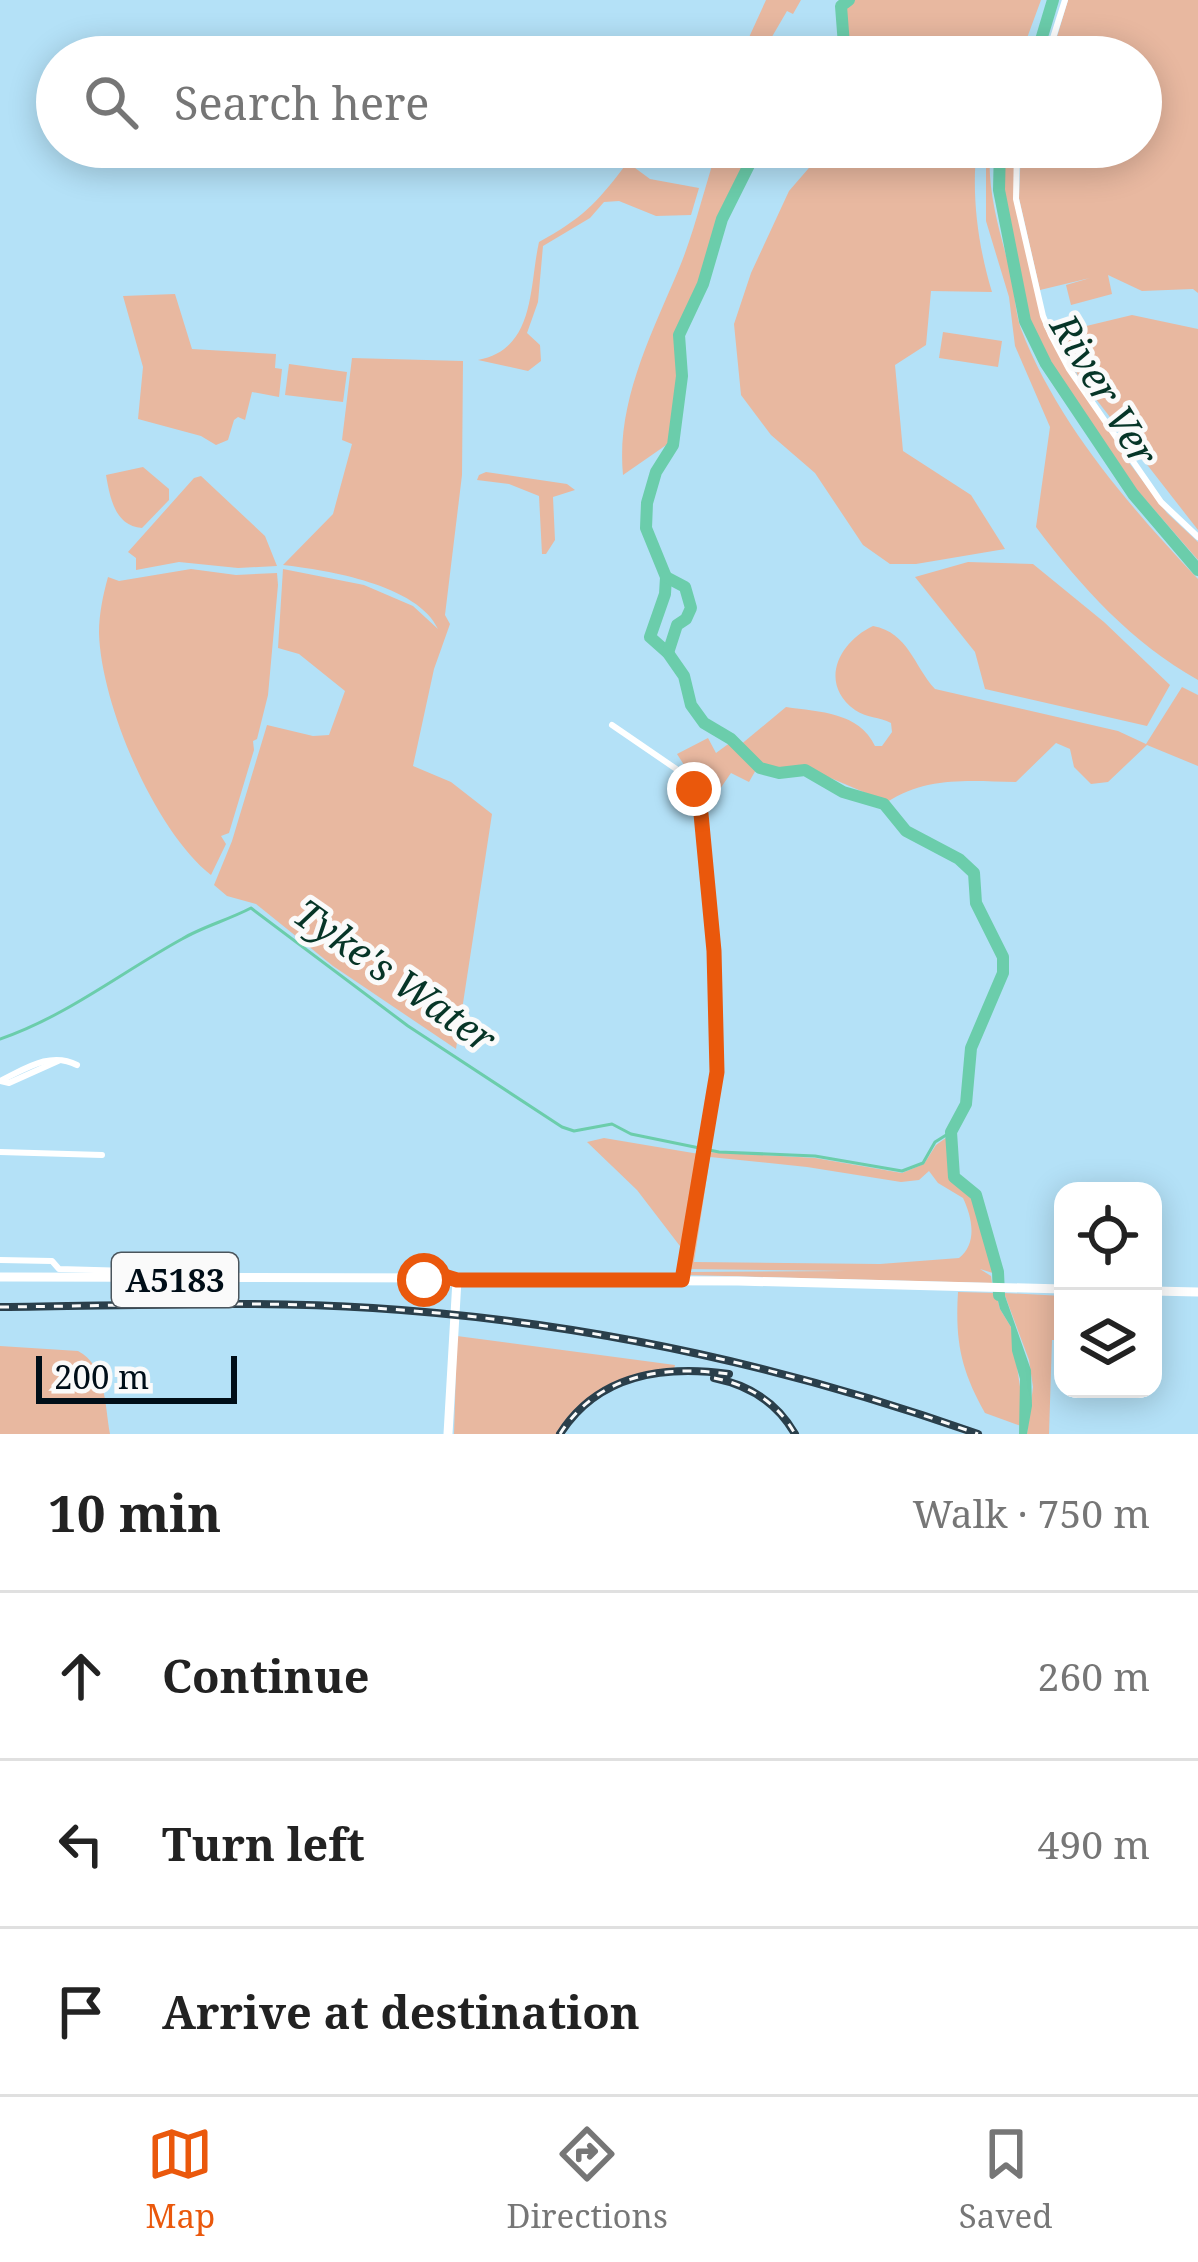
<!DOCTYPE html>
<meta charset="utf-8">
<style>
:root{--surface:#fff;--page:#f6f6f6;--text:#222;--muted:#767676;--line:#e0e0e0;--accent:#ea580c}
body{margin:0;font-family:"Noto Serif",serif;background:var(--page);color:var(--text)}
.controls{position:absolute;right:36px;bottom:36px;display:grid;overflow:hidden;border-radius:24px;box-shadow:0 6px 30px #0003}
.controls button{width:108px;height:108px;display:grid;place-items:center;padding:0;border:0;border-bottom:3px solid var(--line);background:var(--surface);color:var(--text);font:60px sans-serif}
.scale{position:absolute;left:36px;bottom:30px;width:201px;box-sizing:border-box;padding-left:12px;border:6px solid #000e18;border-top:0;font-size:33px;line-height:42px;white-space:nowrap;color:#000e18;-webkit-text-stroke:9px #fafafa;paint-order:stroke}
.stop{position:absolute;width:36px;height:36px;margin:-27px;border:9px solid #ea580c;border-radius:50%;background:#fff}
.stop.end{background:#ea580c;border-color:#fff;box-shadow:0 3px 12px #0008}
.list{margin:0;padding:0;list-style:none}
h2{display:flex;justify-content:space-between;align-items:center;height:156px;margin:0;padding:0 48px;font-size:51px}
h2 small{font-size:39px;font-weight:400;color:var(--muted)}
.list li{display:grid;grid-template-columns:78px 1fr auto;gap:36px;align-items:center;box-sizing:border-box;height:168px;padding:0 48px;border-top:3px solid var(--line)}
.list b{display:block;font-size:45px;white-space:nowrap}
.list em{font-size:39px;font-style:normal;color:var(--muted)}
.icon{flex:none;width:66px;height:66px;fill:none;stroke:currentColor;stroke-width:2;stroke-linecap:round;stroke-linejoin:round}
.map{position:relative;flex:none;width:1198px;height:1434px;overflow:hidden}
.search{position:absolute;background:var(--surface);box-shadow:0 6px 30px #0003;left:36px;right:36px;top:36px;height:132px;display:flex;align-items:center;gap:30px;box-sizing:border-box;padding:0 42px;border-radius:66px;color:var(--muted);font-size:45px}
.sheet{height:660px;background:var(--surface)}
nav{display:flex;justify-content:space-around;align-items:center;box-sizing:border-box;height:168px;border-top:3px solid var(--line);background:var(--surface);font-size:33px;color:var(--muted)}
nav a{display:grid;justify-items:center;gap:6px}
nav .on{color:var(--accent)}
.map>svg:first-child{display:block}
.green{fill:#e8b8a0;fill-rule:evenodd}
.water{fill:#6bcdab}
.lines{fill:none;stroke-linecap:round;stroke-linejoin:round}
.stream{stroke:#6bcdab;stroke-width:3}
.river{stroke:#6bcdab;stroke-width:12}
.street{stroke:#fff;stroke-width:6}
.secondary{stroke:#fff;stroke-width:9}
.primary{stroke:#fff;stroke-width:9}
.rail-casing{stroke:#2a3f4b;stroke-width:8}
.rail{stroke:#fafafa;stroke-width:3;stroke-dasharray:9;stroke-linecap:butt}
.route{stroke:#ea580c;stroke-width:15}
.labels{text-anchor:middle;stroke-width:10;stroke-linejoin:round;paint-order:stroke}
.shield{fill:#fafafa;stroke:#4b555c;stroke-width:3}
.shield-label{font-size:33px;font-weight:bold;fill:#000e18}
.water-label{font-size:39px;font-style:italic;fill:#063527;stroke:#fafafa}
</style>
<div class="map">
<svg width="1198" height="1434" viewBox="0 0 1198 1434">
<rect width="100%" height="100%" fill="#b4e1f7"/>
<g class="green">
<polygon points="766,0 801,0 793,14 787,11 766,47 783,57 740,57"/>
<path d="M853,0H1041L1020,57H844C848,37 837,15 853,0Z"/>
<polygon points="1068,0 1198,0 1198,293 1193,289 1142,291 1108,275 1112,294 1071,305 1066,285 1090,278 1040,290 1019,198 1021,147 1141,147 1141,57 1051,57"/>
<path d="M718,147H749L700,284L676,338L680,376L672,441L623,475C616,403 651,335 678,271C695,231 704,188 718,147Z"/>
<path d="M827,147H977C971,194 978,246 992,292L931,291L926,345L895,365L903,451L971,495L1005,549L916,564H890L863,545L815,473L771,435L741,395L734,324L751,273L789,191Z"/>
<path d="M986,147H990C987,189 998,226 1009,266C1015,286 1014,309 1021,329C1057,423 1130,507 1198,579V680C1132,643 1081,587 1036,527L1050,427L1015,346L1009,297L986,221Z"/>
<path d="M1002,147H1015L1014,184L1042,316L1127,460L1167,513L1198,542V560L1137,490L1039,346C1018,294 1000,202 1002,147Z"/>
<path d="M631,165L650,179L699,188L691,215L656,216L619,201L604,202L590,218L543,246L538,302L527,333L540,345L541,361L528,371L478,360C536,349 529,286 539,242C581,219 596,204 624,167Z"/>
<polygon points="175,294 192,349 276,354 275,368 282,369 279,397 252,392 245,420 238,417 234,420 228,440 216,445 201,436 138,419 143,367 123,296"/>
<polygon points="1132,315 1198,329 1198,530 1078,376 1064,340 1078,328"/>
<polygon points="943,332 1002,341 998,367 939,358"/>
<path d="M352,358L463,361L462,475L445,615L450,624L434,669L413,766L451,782L492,814L456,1049L333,966L256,904L227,896L214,885L232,841L267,725L313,736L329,735L345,691L299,654L278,648L283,569L364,585L413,606L438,629C418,585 328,570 283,565L333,514L352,444L342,440Z"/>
<polygon points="289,364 347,372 343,402 285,395"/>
<path d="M143,467L169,489V500L142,528C115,526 110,498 106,475Z"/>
<polygon points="486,472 567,484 575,490 553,497 555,540 546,554 542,554 539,496 509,484 477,480 479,475"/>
<polygon points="201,476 265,536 277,566 238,568 179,562 136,570 136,558 128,552 194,478"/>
<polygon points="968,562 1033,564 1104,622 1170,685 1147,726 985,689 975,652 915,577"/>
<path d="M191,569L236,575L277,573L278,585L268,695L257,739L253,741L254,750L229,833L221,836L226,844L211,875C155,831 101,705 99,633C99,614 103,595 108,577L119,581Z"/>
<path d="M873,626C909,633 913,665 935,689L1118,731L1146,744L1182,687L1198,695V766L1147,745L1108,782L1091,784L1074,767L1070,749L1056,743L1016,782C969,781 928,776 887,802L807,768L782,771L761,766L739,746L786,707C820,712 859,712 875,746H882L892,732L891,723C880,717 866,718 855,710C818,683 839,642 873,626Z"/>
<polygon points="708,738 716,753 731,742 757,768 749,782 731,773 704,812 695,789 705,779 697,785 677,754"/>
<path d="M950,1135L953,1179L976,1197L996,1274L980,1269L991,1276L992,1283L689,1275L685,1272L849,1271L686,1269L707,1152L815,1158L902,1173L924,1164L936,1145ZM710,1157L807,1167L901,1182L919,1180L929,1171L938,1183L963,1198C972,1217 978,1243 959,1258L880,1264L694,1262Z"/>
<polygon points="604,1138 699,1154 683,1250 637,1190 587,1142"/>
<path d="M958,1292L996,1293L1000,1309L1011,1327L1022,1400L1021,1426L985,1413C961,1370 955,1342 958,1292Z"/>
<polygon points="1004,1293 1063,1296 1063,1340 1052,1340 1049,1434 1027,1434 1033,1387 1029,1360"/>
<path d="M457,1336L675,1365L674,1369C623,1373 586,1389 558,1434H454Z"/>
<path d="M0,1346L78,1351C106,1365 105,1406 110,1434H0Z"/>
</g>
<polygon class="water" points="996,1293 1004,1293 1031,1370 1032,1406 1027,1434 1019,1434 1020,1379 1012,1351 1011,1327 1000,1309"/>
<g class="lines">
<path class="stream" d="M0,1039C65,1017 122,972 182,939C202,927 228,920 251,908L408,1026L562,1127L574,1131L612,1124L631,1134L719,1152L815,1156L902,1171L923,1163L935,1142L951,1132"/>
<g class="river">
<polyline points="840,57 844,45 841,6 849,0"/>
<polyline points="1030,57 1041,40 1053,0"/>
<polyline points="752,147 753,157 722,219 703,284 679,335 682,376 673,445 656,472 647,503 646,528 666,577 665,594 650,637 668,653 684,676 691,705 704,723 731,739 760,768 779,773 805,770 843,792 884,804 906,831 959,859 974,873 976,903 1003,957 1003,973 971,1048 966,1104 951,1132 954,1177 976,1195 998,1272 999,1295"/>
<polyline points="1000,147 999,190 1025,321 1046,364 1133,494 1198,570"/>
<polyline points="666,577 685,587 691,608 686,619 677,625 668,653"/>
</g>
<g class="street">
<polyline points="1047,57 1065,0"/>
<polyline points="1017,147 1016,199 1043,316 1051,335 1069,369 1161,502 1198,537"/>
<polyline points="612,725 685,775 694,789 701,814 714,951 717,1072 682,1280"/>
<path d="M0,1081C25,1069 50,1051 77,1065"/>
<polyline points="0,1081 9,1083 58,1061"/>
<polyline points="0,1152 102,1155"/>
<polyline points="0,1260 52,1261 59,1269 165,1272 165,1279"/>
</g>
<polyline class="secondary" points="448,1434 457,1280"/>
<g class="primary">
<polyline points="0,1277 452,1278"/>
<polyline points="424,1279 444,1284 457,1280 738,1281 1063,1289"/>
<polyline points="1153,1291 1198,1292"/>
</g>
<defs>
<g id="rail">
<path d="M0,1307C124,1306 249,1300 373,1308C580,1321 783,1365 978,1434"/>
<path d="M714,1378C749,1385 777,1402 795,1434"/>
<path d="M560,1434C598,1374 663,1365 729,1374"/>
</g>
</defs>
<use href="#rail" class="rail-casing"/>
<use href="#rail" class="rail"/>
</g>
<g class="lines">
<polyline class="route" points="424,1280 444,1276 457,1280 682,1280 717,1072 714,951 701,814 694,789"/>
</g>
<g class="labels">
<rect class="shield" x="112" y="1253" width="126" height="54" rx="9"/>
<g class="shield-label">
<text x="175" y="1292">A5183</text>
</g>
<g class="water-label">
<text transform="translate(1104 390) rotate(59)" y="14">River Ver</text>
<text transform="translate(395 976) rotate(35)" y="14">Tyke's Water</text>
</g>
</g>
</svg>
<div class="controls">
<button><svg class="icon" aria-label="locate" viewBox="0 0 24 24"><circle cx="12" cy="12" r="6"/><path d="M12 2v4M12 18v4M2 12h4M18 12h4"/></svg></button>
<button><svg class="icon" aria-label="layers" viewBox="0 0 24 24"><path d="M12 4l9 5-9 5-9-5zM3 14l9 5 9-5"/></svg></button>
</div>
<div class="scale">200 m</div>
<div class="stop" style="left:424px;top:1280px"></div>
<div class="stop end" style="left:694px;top:789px"></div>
<div class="search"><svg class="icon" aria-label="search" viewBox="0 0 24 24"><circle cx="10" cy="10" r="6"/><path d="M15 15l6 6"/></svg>Search here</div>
</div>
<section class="sheet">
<h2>10 min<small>Walk · 750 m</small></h2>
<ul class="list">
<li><svg class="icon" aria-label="ahead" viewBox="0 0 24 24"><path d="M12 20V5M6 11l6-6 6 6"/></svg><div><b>Continue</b></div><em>260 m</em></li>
<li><svg class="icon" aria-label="left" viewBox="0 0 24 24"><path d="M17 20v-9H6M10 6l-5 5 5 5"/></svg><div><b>Turn left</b></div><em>490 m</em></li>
<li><svg class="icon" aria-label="arrive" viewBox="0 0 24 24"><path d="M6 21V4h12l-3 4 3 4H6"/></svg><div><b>Arrive at destination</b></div></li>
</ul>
</section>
<nav>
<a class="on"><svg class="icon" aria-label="map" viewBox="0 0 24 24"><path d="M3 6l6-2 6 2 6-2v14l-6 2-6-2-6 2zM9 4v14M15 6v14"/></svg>Map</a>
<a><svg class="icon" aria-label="directions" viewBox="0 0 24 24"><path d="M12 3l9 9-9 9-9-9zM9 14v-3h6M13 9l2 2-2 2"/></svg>Directions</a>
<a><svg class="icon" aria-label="saved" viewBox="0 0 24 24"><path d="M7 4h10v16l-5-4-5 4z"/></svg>Saved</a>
</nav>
